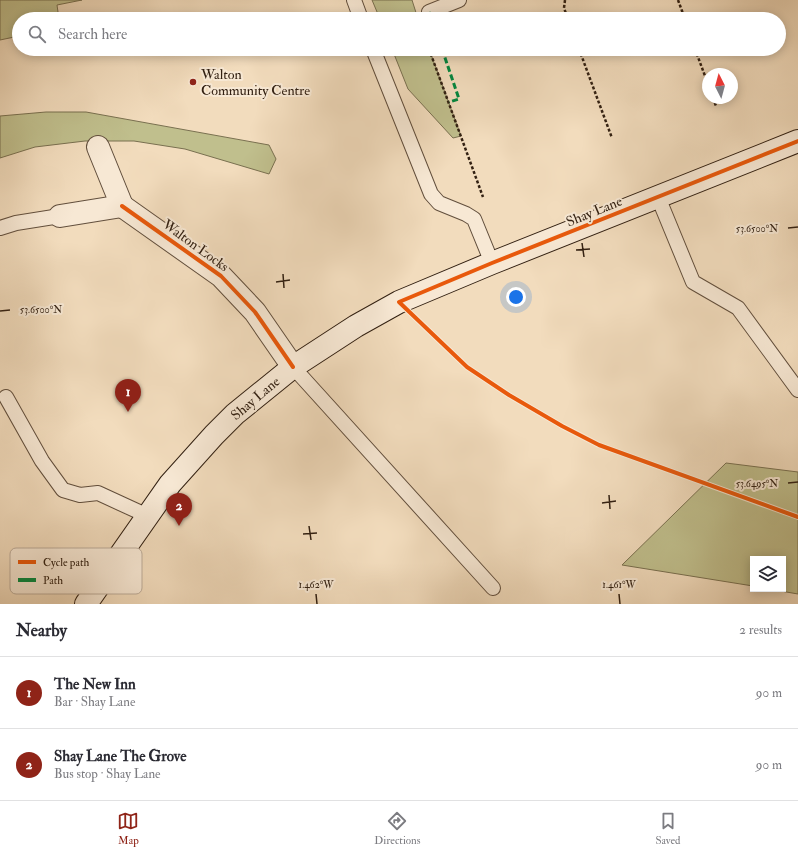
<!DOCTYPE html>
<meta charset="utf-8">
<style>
:root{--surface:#fff;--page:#f2f2f3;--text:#2b2b33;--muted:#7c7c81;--line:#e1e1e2;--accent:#8f2418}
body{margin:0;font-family:"IM FELL Double Pica",serif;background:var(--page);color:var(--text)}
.controls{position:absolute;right:12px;bottom:12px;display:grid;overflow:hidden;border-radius:0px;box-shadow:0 2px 10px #0003}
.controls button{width:36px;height:36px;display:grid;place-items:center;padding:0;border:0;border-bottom:1px solid var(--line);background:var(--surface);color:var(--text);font:20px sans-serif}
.compass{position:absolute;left:702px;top:68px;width:36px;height:36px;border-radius:50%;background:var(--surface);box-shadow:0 2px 10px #0003;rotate:354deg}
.you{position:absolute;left:516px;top:297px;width:14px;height:14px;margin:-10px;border:3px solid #fff;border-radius:50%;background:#1a73e8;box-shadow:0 0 0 6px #1a73e833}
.badge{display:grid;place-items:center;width:26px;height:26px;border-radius:50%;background:var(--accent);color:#fff;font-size:13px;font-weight:700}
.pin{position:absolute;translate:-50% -33px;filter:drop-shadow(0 1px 2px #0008)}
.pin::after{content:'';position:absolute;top:21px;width:14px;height:12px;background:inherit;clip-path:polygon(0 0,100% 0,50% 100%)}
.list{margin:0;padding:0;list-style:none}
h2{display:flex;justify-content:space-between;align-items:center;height:52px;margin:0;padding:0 16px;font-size:17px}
h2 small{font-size:13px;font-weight:400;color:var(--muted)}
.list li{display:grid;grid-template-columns:26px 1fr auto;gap:12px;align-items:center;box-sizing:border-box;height:72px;padding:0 16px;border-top:1px solid var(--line)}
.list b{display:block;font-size:15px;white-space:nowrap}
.list p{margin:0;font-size:13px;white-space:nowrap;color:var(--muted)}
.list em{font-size:13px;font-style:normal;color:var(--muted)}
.icon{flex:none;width:22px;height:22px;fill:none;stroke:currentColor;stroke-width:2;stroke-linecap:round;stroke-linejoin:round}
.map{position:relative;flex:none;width:798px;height:604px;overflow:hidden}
.search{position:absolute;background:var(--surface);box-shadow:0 2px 10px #0003;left:12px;right:12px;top:12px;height:44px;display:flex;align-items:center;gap:10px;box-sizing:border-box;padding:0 14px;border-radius:22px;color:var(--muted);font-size:15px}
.sheet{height:196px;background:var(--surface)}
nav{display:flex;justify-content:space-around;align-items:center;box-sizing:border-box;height:56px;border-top:1px solid var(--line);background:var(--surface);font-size:11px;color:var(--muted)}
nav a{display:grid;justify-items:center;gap:2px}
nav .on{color:var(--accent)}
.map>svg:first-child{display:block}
.green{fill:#c0bf8d;stroke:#797050}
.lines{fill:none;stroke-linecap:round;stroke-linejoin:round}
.lane-casing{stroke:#624f3d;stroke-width:16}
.street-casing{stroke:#624f3d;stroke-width:24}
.secondary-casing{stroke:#322012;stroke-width:24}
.path{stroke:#322012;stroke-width:2.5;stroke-dasharray:3 2;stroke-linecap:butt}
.lane{stroke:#f7e8d4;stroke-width:14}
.street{stroke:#f7e8d4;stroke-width:22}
.secondary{stroke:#f7e8d4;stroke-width:22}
.quiet{stroke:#00873e;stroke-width:3;stroke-dasharray:6 3;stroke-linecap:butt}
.cycleway-casing{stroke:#f7e8d4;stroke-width:6}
.cycleway{stroke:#e8590c;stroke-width:4}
.ticks{fill:none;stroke:#322012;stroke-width:1.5}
.poi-dot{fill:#8f2418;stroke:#f7e8d4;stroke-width:1.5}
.labels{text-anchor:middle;stroke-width:4;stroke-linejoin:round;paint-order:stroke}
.poi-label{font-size:14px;fill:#322012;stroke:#f7e8d4;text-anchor:start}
.street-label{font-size:14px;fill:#322012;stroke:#f7e8d4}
.key{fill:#f7e8d4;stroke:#bcac9a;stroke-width:1}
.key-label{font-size:11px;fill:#322012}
.ticks-label{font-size:10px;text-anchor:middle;fill:#322012;stroke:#f7e8d4;stroke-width:4;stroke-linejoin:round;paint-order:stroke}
</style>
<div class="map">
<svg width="798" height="604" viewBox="0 0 798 604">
<rect width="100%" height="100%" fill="#f2dcbd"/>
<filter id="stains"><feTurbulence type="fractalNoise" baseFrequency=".005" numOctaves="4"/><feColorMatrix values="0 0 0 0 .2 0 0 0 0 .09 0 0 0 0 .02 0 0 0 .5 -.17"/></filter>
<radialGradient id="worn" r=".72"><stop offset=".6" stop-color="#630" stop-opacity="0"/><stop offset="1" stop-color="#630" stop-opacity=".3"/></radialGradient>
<g class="green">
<polygon points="0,0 82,0 57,5 59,19 19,19 19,36 0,40"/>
<polygon points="372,0 412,0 418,19 380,19"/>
<polygon points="392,49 429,49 461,136 453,138 408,89"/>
<polygon points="46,112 86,112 269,145 276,159 269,174 185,149 134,141 85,141 35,147 0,158 0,116"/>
<polygon points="726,463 798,472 798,594 769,589 783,589 783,559 753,559 753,586 622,565"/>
</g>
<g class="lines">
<defs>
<g id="lane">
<polyline points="354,0 361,19"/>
<polyline points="429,12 459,0"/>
<polyline points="373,49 431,194 439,203 466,214 474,219 492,263"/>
<polyline points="658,197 693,282 738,308 798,390"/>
<polyline points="0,228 16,223 60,216"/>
<polyline points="293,367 493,588"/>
<polyline points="6,397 42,461 63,490 80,495 98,493 148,516"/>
</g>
<g id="street">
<polyline points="122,206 221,276 255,312 293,367"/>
<polyline points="60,216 122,206 98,147"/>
</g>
<polyline id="secondary" points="86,604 170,484 214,435 235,414 293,367 356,326 399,302 492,263 798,141"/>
</defs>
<use href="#lane" class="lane-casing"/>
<use href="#street" class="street-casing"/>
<use href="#secondary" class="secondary-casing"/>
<g class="path">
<polyline points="565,0 564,8 568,19"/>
<polyline points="678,0 685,19"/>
<polyline points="429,49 483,197"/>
<polyline points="579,49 612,138"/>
<polyline points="695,49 708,84"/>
<polyline points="713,98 716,106"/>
</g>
<use href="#lane" class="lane"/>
<use href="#street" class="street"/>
<use href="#secondary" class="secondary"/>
<g class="quiet">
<polyline points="429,12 431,19"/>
<polyline points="442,49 459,99 449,102"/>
</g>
<defs>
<g id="cycleway">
<polyline points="798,141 492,263 399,302 467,367 509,395 562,426 599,445 798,517"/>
<polyline points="122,206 221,276 255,312 293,367"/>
</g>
</defs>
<use href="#cycleway" class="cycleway-casing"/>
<use href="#cycleway" class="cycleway"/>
</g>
<path class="ticks" d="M788,228L798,227M582,243L584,257M576,250L590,249M283,274L284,288M276,282L290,280M0,311L10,310M788,483L798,482M609,495L610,509M602,503L616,501M309,526L311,540M303,534L317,533M316,594L317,604M619,594L620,604"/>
<circle class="poi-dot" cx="193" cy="82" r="4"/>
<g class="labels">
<g class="poi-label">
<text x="201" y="79">Walton<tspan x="201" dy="16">Community Centre</tspan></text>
</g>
<g class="street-label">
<text transform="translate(594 211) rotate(-22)" y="5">Shay Lane</text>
<text transform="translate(196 245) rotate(36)" y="5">Walton Locks</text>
<text transform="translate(255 398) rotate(-40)" y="5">Shay Lane</text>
</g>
</g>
<rect x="10" y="548" width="132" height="46" rx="6" class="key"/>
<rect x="18" y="560" width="18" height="4" fill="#e8590c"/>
<rect x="18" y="578" width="18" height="4" fill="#00873e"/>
<g class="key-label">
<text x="43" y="566">Cycle path</text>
<text x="43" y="584">Path</text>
</g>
<g class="ticks-label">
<text x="757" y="232">53.6500°N</text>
<text x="41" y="313">53.6500°N</text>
<text x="757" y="487">53.6495°N</text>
<text x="316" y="588">1.462°W</text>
<text x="619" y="588">1.461°W</text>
</g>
<rect width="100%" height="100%" filter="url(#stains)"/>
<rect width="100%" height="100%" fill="url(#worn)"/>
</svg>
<div class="controls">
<button><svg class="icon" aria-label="layers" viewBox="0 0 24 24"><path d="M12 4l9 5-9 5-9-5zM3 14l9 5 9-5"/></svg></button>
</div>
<svg class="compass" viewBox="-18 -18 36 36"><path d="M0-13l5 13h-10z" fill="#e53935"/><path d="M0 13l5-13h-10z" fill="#7c7c81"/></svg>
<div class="you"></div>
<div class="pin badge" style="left:128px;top:412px">1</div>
<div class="pin badge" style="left:179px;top:526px">2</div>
<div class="search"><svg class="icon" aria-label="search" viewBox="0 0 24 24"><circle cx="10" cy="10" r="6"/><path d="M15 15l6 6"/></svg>Search here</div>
</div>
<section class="sheet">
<h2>Nearby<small>2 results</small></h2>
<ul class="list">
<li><span class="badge">1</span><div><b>The New Inn</b><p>Bar · Shay Lane</p></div><em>90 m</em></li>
<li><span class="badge">2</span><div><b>Shay Lane The Grove</b><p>Bus stop · Shay Lane</p></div><em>90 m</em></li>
</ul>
</section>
<nav>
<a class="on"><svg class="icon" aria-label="map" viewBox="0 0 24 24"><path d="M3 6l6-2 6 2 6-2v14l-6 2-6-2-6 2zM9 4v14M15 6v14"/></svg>Map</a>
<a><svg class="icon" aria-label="directions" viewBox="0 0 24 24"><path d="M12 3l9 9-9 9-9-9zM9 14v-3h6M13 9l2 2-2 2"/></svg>Directions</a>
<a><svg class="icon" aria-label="saved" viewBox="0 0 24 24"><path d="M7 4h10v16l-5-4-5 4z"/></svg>Saved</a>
</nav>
